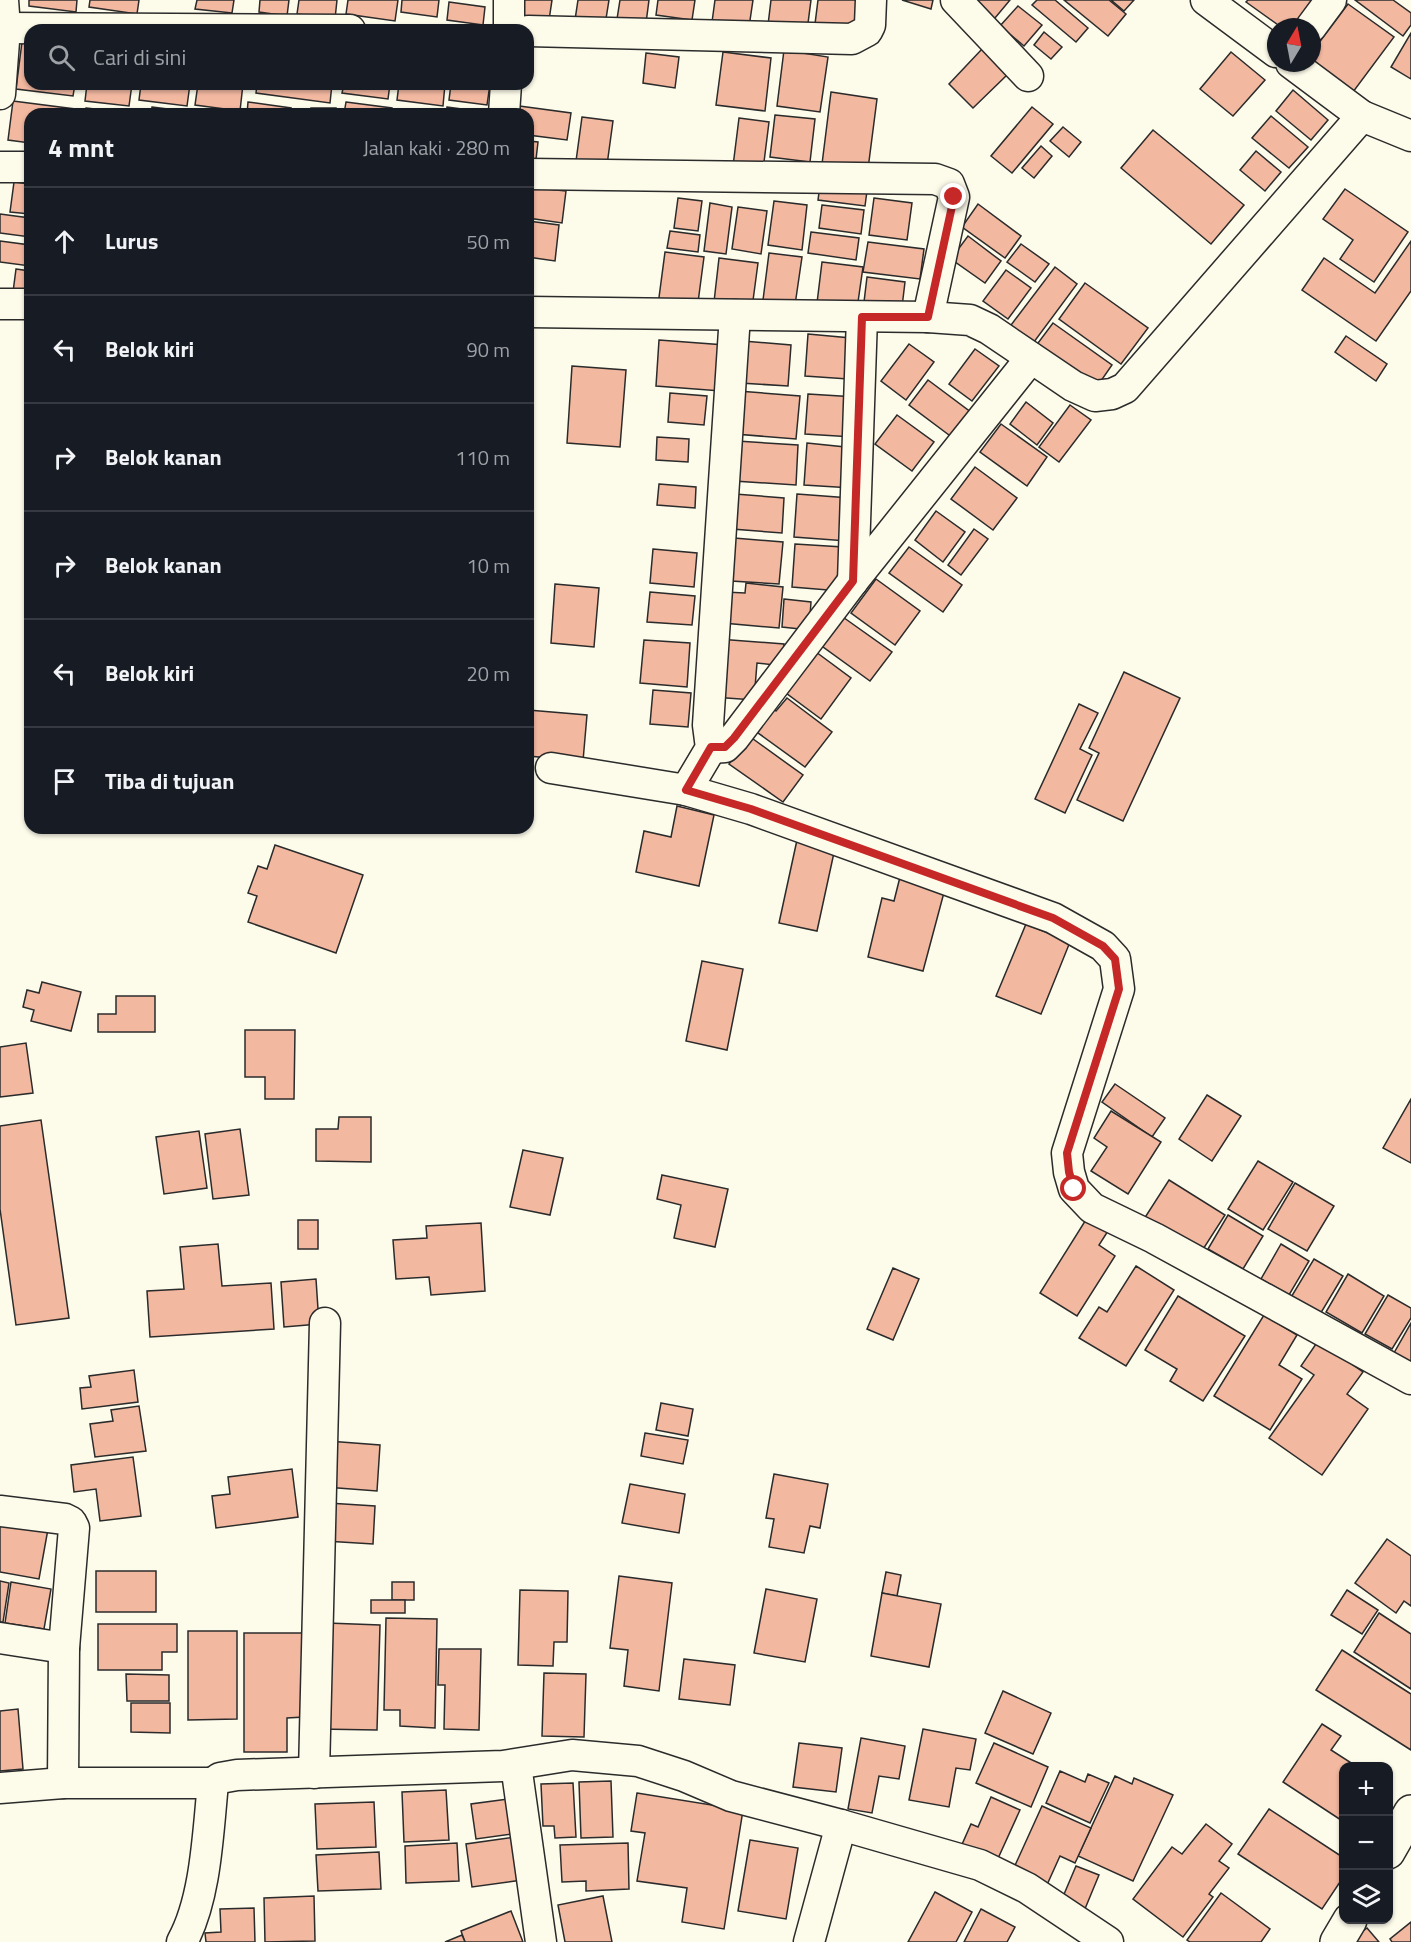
<!DOCTYPE html>
<html lang="id">
<meta charset="utf-8">
<style>
:root{--surface:#171b24;--page:#20242c;--text:#f1f3f6;--muted:#9ea1a6;--line:#363941}
body{margin:0;font-family:"Titillium Web",sans-serif;background:var(--page);color:var(--text)}
.controls{position:absolute;right:18px;bottom:18px;display:grid;overflow:hidden;border-radius:12px;box-shadow:0 2px 4px #0004}
.controls button{width:54px;height:54px;display:grid;place-items:center;padding:0;border:0;border-bottom:2px solid var(--line);background:var(--surface);color:var(--text);font:30px sans-serif}
.compass{position:absolute;left:1267px;top:18px;width:54px;height:54px;border-radius:50%;background:var(--surface);box-shadow:0 2px 4px #0004;rotate:10deg}
.stop{position:absolute;width:18px;height:18px;margin:-14px;border:4px solid #c62828;border-radius:50%;background:#fff}
.stop.end{background:#c62828;border-color:#fff;box-shadow:0 2px 6px #0008}
.list{margin:0;padding:0;list-style:none}
h2{display:flex;justify-content:space-between;align-items:center;height:78px;margin:0;padding:0 24px;font-size:26px}
h2 small{font-size:20px;font-weight:400;color:var(--muted)}
.list li{display:grid;grid-template-columns:39px 1fr auto;gap:18px;align-items:center;box-sizing:border-box;height:108px;padding:0 24px;border-top:2px solid var(--line)}
.list b{display:block;font-size:22px;white-space:nowrap}
.list em{font-size:20px;font-style:normal;color:var(--muted)}
.icon{flex:none;width:33px;height:33px;fill:none;stroke:currentColor;stroke-width:2;stroke-linecap:round;stroke-linejoin:round}
.map{position:relative;flex:none;width:1411px;height:1942px;overflow:hidden}
.search{position:absolute;background:var(--surface);box-shadow:0 2px 4px #0004;left:24px;top:24px;width:510px;height:66px;display:flex;align-items:center;gap:15px;box-sizing:border-box;padding:0 21px;border-radius:18px;color:var(--muted);font-size:22px}
.panel{position:absolute;background:var(--surface);box-shadow:0 2px 4px #0004;left:24px;top:108px;width:510px;height:726px;border-radius:18px}
.map>svg:first-child{display:block}
.building{fill:#f2b8a0;stroke:#2b2b2b;stroke-width:1.5}
.lines{fill:none;stroke-linecap:round;stroke-linejoin:round}
.minor-casing{stroke:#2b2b2b;stroke-width:33}
.tertiary-casing{stroke:#2b2b2b;stroke-width:36}
.minor{stroke:#fdfbea;stroke-width:30}
.tertiary{stroke:#fdfbea;stroke-width:33}
.route{stroke:#c62828;stroke-width:8}
</style>
<div class="map">
<svg width="1411" height="1942" viewBox="0 0 1411 1942">
<rect width="100%" height="100%" fill="#fdfbea"/>
<g class="building">
<polygon points="29,0 77,0 76,12 29,6"/>
<polygon points="90,0 139,0 137,14 89,7"/>
<polygon points="197,0 234,0 232,13 195,9"/>
<polygon points="260,0 289,0 287,16 259,12"/>
<polygon points="299,0 337,0 335,19 297,14"/>
<polygon points="348,0 398,0 395,21 346,14"/>
<polygon points="402,0 439,0 437,17 401,12"/>
<polygon points="516,0 552,0 548,27 513,22"/>
<polygon points="578,0 609,0 605,25 575,20"/>
<polygon points="620,0 649,0 646,23 617,19"/>
<polygon points="658,0 695,0 692,20 656,15"/>
<polygon points="715,0 753,0 749,27 712,22"/>
<polygon points="771,0 811,0 807,31 768,25"/>
<polygon points="818,0 861,0 858,29 815,24"/>
<polygon points="902,0 933,0 931,9"/>
<polygon points="961,0 1010,0 990,24"/>
<polygon points="1037,0 1055,0 1088,28 1076,42 1032,5"/>
<polygon points="1064,0 1109,0 1126,14 1108,36"/>
<polygon points="1111,0 1134,0 1124,11"/>
<polygon points="1248,0 1318,0 1297,27 1281,27 1246,2"/>
<polygon points="1355,0 1393,0 1411,13 1411,25 1403,36"/>
<polygon points="449,2 485,7 483,25 447,20"/>
<polygon points="1348,4 1394,37 1353,92 1312,62 1312,52"/>
<polygon points="1018,6 1042,25 1024,46 1000,26"/>
<polygon points="1044,32 1062,47 1051,59 1034,45"/>
<polygon points="1411,33 1411,79 1391,67"/>
<polygon points="22,42 30,44 30,84 75,84 73,96 16,89"/>
<polygon points="982,49 1008,74 973,108 949,84"/>
<polygon points="784,50 828,57 820,112 777,106"/>
<polygon points="723,52 771,58 765,111 716,105"/>
<polygon points="1231,52 1265,80 1233,116 1200,89"/>
<polygon points="646,53 679,57 675,88 643,83"/>
<polygon points="87,84 132,84 129,106 85,101"/>
<polygon points="141,84 190,84 187,106 139,100"/>
<polygon points="198,84 243,84 240,111 195,105"/>
<polygon points="257,84 332,84 330,103 256,93"/>
<polygon points="344,84 390,84 388,99 342,93"/>
<polygon points="399,84 445,84 443,106 397,100"/>
<polygon points="451,84 490,84 487,105 449,100"/>
<polygon points="1293,90 1328,120 1311,140 1276,111"/>
<polygon points="831,92 877,99 868,169 822,164"/>
<polygon points="13,101 75,109 74,114 30,114 30,143 8,140"/>
<polygon points="248,102 291,108 290,114 247,114"/>
<polygon points="346,102 392,108 392,114 344,114"/>
<polygon points="512,105 571,113 567,140 528,135 528,114 511,114"/>
<polygon points="152,107 191,112 191,114 151,114"/>
<polygon points="447,107 491,113 491,114 446,114"/>
<polygon points="1032,107 1053,124 1012,173 991,156"/>
<polygon points="86,108 131,113 85,114"/>
<rect x="311" y="108" width="25" height="6"/>
<polygon points="775,115 815,119 810,162 770,157"/>
<polygon points="1271,116 1308,147 1289,168 1252,138"/>
<polygon points="582,117 613,121 607,165 576,161"/>
<polygon points="739,118 769,122 763,170 733,166"/>
<polygon points="1063,127 1081,142 1069,157 1050,141"/>
<polygon points="1153,130 1244,205 1211,244 1121,168"/>
<polygon points="528,141 538,142 535,168 528,167"/>
<polygon points="1041,146 1052,156 1034,178 1022,168"/>
<polygon points="1256,151 1281,172 1265,191 1240,170"/>
<polygon points="14,182 30,184 30,214 10,212"/>
<polygon points="820,185 867,191 865,206 818,200"/>
<polygon points="528,187 566,191 562,223 528,218"/>
<polygon points="1345,189 1408,232 1374,282 1340,259 1353,240 1323,219"/>
<polygon points="678,198 702,201 698,231 674,228"/>
<polygon points="874,198 912,203 907,240 869,235"/>
<polygon points="774,201 807,205 802,250 768,245"/>
<polygon points="710,203 732,207 726,254 704,251"/>
<polygon points="978,204 1021,236 1005,258 962,227"/>
<polygon points="822,205 864,210 861,234 819,228"/>
<polygon points="738,207 767,211 761,254 732,249"/>
<polygon points="0,214 30,218 30,237 0,233"/>
<polygon points="528,221 559,225 555,261 528,257"/>
<polygon points="670,231 700,235 698,252 667,248"/>
<polygon points="811,232 859,238 856,260 808,253"/>
<polygon points="968,236 1001,261 985,283 951,259"/>
<polygon points="0,241 30,245 30,266 0,262"/>
<polygon points="1411,241 1411,291 1376,341 1302,290 1324,258 1375,293"/>
<polygon points="868,242 924,249 920,279 863,272"/>
<polygon points="1021,244 1049,264 1035,282 1007,262"/>
<polygon points="665,252 704,257 697,310 658,305"/>
<polygon points="769,253 802,257 795,305 763,300"/>
<polygon points="719,258 758,263 752,308 714,302"/>
<polygon points="822,262 863,267 857,309 817,303"/>
<polygon points="1055,267 1077,284 1031,346 1008,329"/>
<polygon points="16,269 30,271 30,294 13,292"/>
<polygon points="1006,270 1031,288 1008,319 983,301"/>
<polygon points="867,277 905,282 902,307 864,302"/>
<polygon points="1085,283 1148,328 1121,364 1059,319"/>
<polygon points="1053,323 1112,365 1094,391 1035,347"/>
<polygon points="808,334 851,338 848,379 805,376"/>
<polygon points="1346,336 1387,364 1376,381 1335,352"/>
<polygon points="659,340 725,345 721,391 656,386"/>
<polygon points="743,341 791,345 788,386 740,383"/>
<polygon points="909,344 934,362 906,400 881,381"/>
<polygon points="975,349 999,366 972,401 949,384"/>
<polygon points="572,366 626,370 620,447 567,443"/>
<polygon points="928,380 972,413 953,438 909,405"/>
<polygon points="738,391 800,396 796,439 735,434"/>
<polygon points="670,393 707,396 704,425 668,422"/>
<polygon points="808,394 856,397 853,437 805,434"/>
<polygon points="1026,402 1053,423 1037,445 1010,424"/>
<polygon points="1070,405 1091,420 1059,462 1039,447"/>
<polygon points="897,415 934,442 912,471 875,444"/>
<polygon points="1001,424 1047,457 1027,486 980,452"/>
<polygon points="657,437 689,439 688,462 656,460"/>
<polygon points="737,441 798,445 796,485 734,481"/>
<polygon points="807,443 855,448 852,488 804,485"/>
<polygon points="975,467 1017,498 993,530 951,499"/>
<polygon points="659,484 696,487 695,508 657,505"/>
<polygon points="735,494 784,498 782,533 732,529"/>
<polygon points="797,494 850,498 847,541 794,537"/>
<polygon points="936,511 965,532 943,562 915,540"/>
<polygon points="974,529 988,539 961,575 948,565"/>
<polygon points="734,538 783,542 779,584 731,581"/>
<polygon points="795,544 843,547 840,591 792,587"/>
<polygon points="909,547 962,585 943,612 889,573"/>
<polygon points="653,549 697,553 694,587 650,583"/>
<polygon points="876,579 920,611 895,645 851,613"/>
<polygon points="746,583 783,587 779,628 723,623 725,592 745,593"/>
<polygon points="555,584 599,588 594,647 551,643"/>
<polygon points="650,592 695,596 692,625 647,622"/>
<polygon points="784,599 811,602 809,630 782,627"/>
<polygon points="840,615 892,652 870,681 819,644"/>
<polygon points="718,639 784,644 782,666 757,663 754,700 713,697"/>
<polygon points="644,640 690,643 687,687 640,683"/>
<polygon points="816,652 851,678 821,719 786,693"/>
<polygon points="1124,672 1180,698 1123,821 1077,800 1099,753 1089,748"/>
<polygon points="653,690 691,693 688,727 650,724"/>
<polygon points="787,698 832,732 805,767 754,730 771,707 776,711"/>
<polygon points="1079,704 1098,713 1080,749 1092,755 1065,813 1035,799"/>
<polygon points="528,710 587,715 583,761 528,756"/>
<polygon points="749,736 803,775 783,802 729,764"/>
<polygon points="677,806 714,815 699,886 636,872 644,831 671,837"/>
<polygon points="797,840 835,848 817,931 779,923"/>
<polygon points="275,845 363,875 336,953 248,922 257,896 248,893 258,866 267,869"/>
<polygon points="901,873 946,885 923,971 868,957 882,898 894,901"/>
<polygon points="1026,924 1070,942 1041,1014 996,996"/>
<polygon points="702,961 743,969 727,1050 686,1041"/>
<polygon points="42,982 81,992 71,1031 31,1021 34,1010 23,1007 27,990 39,993"/>
<polygon points="116,996 155,996 155,1032 98,1032 98,1014 116,1014"/>
<polygon points="245,1030 295,1030 294,1099 265,1099 265,1077 245,1077"/>
<polygon points="26,1043 33,1093 0,1097 0,1047"/>
<polygon points="1115,1084 1165,1118 1152,1137 1102,1102"/>
<polygon points="1207,1095 1241,1116 1212,1161 1179,1139"/>
<polygon points="1411,1099 1411,1163 1383,1148"/>
<polygon points="1111,1111 1161,1142 1128,1194 1091,1171 1107,1147 1094,1138"/>
<polygon points="339,1117 371,1117 371,1162 316,1161 316,1129 338,1129"/>
<polygon points="41,1120 69,1318 16,1325 0,1209 0,1126"/>
<polygon points="240,1129 249,1195 213,1199 205,1134"/>
<polygon points="199,1131 207,1188 164,1194 156,1137"/>
<polygon points="523,1150 563,1158 550,1215 510,1207"/>
<polygon points="1258,1161 1293,1182 1263,1230 1228,1209"/>
<polygon points="662,1175 728,1189 715,1247 674,1238 681,1205 657,1199"/>
<polygon points="1169,1180 1225,1215 1200,1254 1144,1219"/>
<polygon points="1295,1183 1334,1206 1307,1251 1268,1229"/>
<polygon points="1228,1215 1263,1236 1243,1269 1208,1249"/>
<polygon points="1087,1218 1108,1231 1099,1245 1115,1256 1077,1316 1040,1293"/>
<rect x="298" y="1220" width="20" height="29"/>
<polygon points="481,1223 485,1291 431,1295 429,1277 396,1279 393,1240 427,1238 426,1226"/>
<polygon points="218,1244 222,1286 271,1283 274,1329 150,1337 147,1291 184,1289 180,1247"/>
<polygon points="1281,1244 1309,1261 1289,1295 1261,1279"/>
<polygon points="1314,1259 1343,1276 1319,1316 1290,1299"/>
<polygon points="1136,1266 1174,1290 1126,1366 1079,1338 1099,1307 1107,1312"/>
<polygon points="893,1268 919,1279 893,1340 867,1329"/>
<polygon points="1348,1274 1384,1296 1362,1333 1326,1312"/>
<polygon points="316,1279 319,1324 284,1327 281,1282"/>
<polygon points="1388,1295 1411,1308 1411,1318 1392,1349 1365,1334"/>
<polygon points="1178,1296 1245,1336 1203,1401 1170,1381 1177,1369 1145,1350"/>
<polygon points="1264,1315 1297,1335 1279,1365 1302,1379 1270,1430 1214,1396"/>
<polygon points="1411,1323 1411,1362 1394,1353"/>
<polygon points="1318,1341 1363,1372 1347,1394 1368,1409 1322,1475 1269,1438 1314,1375 1301,1366"/>
<polygon points="134,1370 138,1402 82,1409 80,1388 91,1387 89,1376"/>
<polygon points="661,1403 693,1409 688,1436 656,1430"/>
<polygon points="139,1406 146,1451 95,1457 90,1424 113,1421 111,1410"/>
<polygon points="645,1433 688,1440 683,1464 641,1456"/>
<polygon points="328,1441 380,1445 377,1491 325,1487"/>
<polygon points="133,1457 141,1516 100,1521 96,1489 74,1492 71,1465"/>
<polygon points="292,1469 298,1517 216,1528 212,1496 230,1494 228,1477"/>
<polygon points="774,1474 828,1484 820,1528 810,1526 804,1553 769,1547 774,1519 766,1518"/>
<polygon points="630,1484 685,1494 679,1533 622,1523"/>
<polygon points="328,1503 375,1506 373,1544 325,1541"/>
<polygon points="0,1520 48,1529 39,1579 0,1572"/>
<polygon points="1387,1539 1411,1556 1411,1606 1404,1601 1396,1613 1355,1583"/>
<rect x="96" y="1571" width="60" height="41"/>
<polygon points="886,1572 901,1575 897,1596 882,1593"/>
<polygon points="619,1576 672,1583 659,1691 624,1686 628,1650 610,1648"/>
<polygon points="0,1581 9,1583 3,1622 0,1622"/>
<polygon points="11,1582 51,1589 44,1629 5,1623"/>
<rect x="392" y="1582" width="22" height="18"/>
<polygon points="766,1589 817,1599 805,1662 754,1653"/>
<polygon points="520,1590 568,1591 567,1642 554,1642 553,1666 518,1665"/>
<polygon points="1347,1590 1378,1610 1362,1634 1331,1615"/>
<polygon points="882,1593 941,1604 929,1667 871,1656"/>
<rect x="371" y="1600" width="34" height="13"/>
<polygon points="1379,1613 1411,1634 1411,1689 1354,1652"/>
<polygon points="386,1618 437,1619 435,1728 400,1726 400,1710 384,1710"/>
<polygon points="327,1623 380,1625 377,1730 318,1729"/>
<polygon points="98,1624 177,1624 177,1652 162,1652 162,1670 98,1670"/>
<polygon points="188,1631 237,1631 237,1719 188,1720"/>
<polygon points="244,1633 304,1633 304,1717 287,1718 287,1752 244,1752"/>
<polygon points="439,1649 481,1649 479,1730 444,1729 445,1685 438,1685"/>
<polygon points="1342,1650 1411,1694 1411,1750 1316,1690"/>
<polygon points="684,1659 735,1665 730,1705 679,1699"/>
<polygon points="544,1673 586,1674 584,1737 542,1736"/>
<polygon points="126,1674 169,1675 169,1701 127,1701"/>
<polygon points="1003,1691 1051,1713 1033,1754 985,1733"/>
<polygon points="131,1703 170,1703 170,1733 131,1732"/>
<polygon points="18,1709 23,1769 0,1771 0,1711"/>
<polygon points="1322,1724 1341,1736 1331,1750 1356,1766 1344,1766 1344,1822 1283,1782"/>
<polygon points="923,1729 976,1739 970,1770 956,1768 949,1807 909,1800"/>
<polygon points="861,1738 905,1746 899,1779 879,1776 872,1813 848,1809"/>
<polygon points="799,1743 842,1748 836,1792 793,1787"/>
<polygon points="994,1743 1048,1767 1031,1807 976,1783"/>
<polygon points="1060,1771 1085,1782 1088,1774 1109,1783 1090,1823 1046,1803"/>
<polygon points="1115,1776 1132,1784 1134,1778 1173,1795 1133,1881 1078,1856"/>
<polygon points="611,1781 613,1837 581,1838 579,1782"/>
<polygon points="573,1783 576,1837 555,1838 554,1826 543,1826 541,1784"/>
<polygon points="446,1790 449,1840 404,1842 402,1792"/>
<polygon points="637,1793 743,1810 724,1929 682,1922 687,1888 637,1881 645,1833 631,1831"/>
<polygon points="991,1797 1020,1810 995,1865 960,1849 971,1824 978,1827"/>
<polygon points="515,1798 520,1833 476,1839 471,1804"/>
<polygon points="374,1802 376,1847 317,1849 315,1804"/>
<polygon points="1042,1806 1091,1828 1075,1863 1060,1856 1046,1887 1012,1872"/>
<polygon points="1269,1809 1344,1858 1344,1876 1322,1909 1238,1854"/>
<polygon points="1206,1824 1232,1844 1219,1861 1229,1868 1209,1894 1213,1897 1183,1937 1133,1899 1172,1847 1182,1854"/>
<polygon points="523,1836 529,1879 472,1887 466,1844"/>
<polygon points="750,1840 798,1848 786,1919 738,1911"/>
<polygon points="457,1843 459,1881 406,1883 405,1846"/>
<polygon points="628,1843 629,1889 586,1891 586,1881 562,1882 560,1845"/>
<polygon points="379,1852 381,1889 318,1891 316,1855"/>
<polygon points="1076,1866 1099,1875 1082,1916 1059,1906"/>
<polygon points="935,1892 972,1912 956,1942 908,1942"/>
<polygon points="1221,1893 1270,1929 1261,1942 1190,1942 1187,1940"/>
<polygon points="314,1896 315,1941 265,1942 264,1898"/>
<polygon points="603,1896 612,1942 565,1942 558,1905"/>
<polygon points="254,1908 255,1942 206,1942 205,1933 221,1932 220,1909"/>
<polygon points="981,1909 1015,1927 1007,1942 964,1942"/>
<polygon points="511,1911 523,1942 465,1942 461,1931"/>
<polygon points="1411,1922 1411,1942 1392,1942 1390,1939"/>
<polygon points="1367,1928 1379,1942 1352,1942 1351,1940"/>
<polygon points="462,1935 465,1942 445,1942"/>
</g>
<g class="lines">
<defs>
<g id="minor">
<polyline points="509,0 509,30"/>
<polyline points="956,0 1028,76"/>
<polyline points="1206,0 1276,52"/>
<polyline points="1311,27 1331,0"/>
<polyline points="5,28 350,30"/>
<polyline points="528,31 852,39 867,31 870,25 871,0"/>
<polyline points="1291,63 1362,116 1411,136"/>
<polyline points="0,94 5,28 3,0"/>
<polyline points="504,114 506,84"/>
<polyline points="0,167 30,167"/>
<polyline points="528,174 935,179 949,184 954,197 928,317"/>
<polyline points="0,304 30,304"/>
<polyline points="528,312 928,317 970,320 989,329 1073,386 1095,396 1112,394 1125,388 1362,116"/>
<polyline points="853,581 862,317"/>
<polyline points="711,748 725,747 734,738 853,581 1031,358"/>
<polyline points="551,768 686,790 751,809 1053,918 1103,946 1115,959 1119,989 1067,1153 1069,1172 1074,1189 1092,1208 1154,1238 1411,1379"/>
<polyline points="686,790 711,748 708,725 735,315"/>
<polyline points="0,1511 65,1519 71,1522 74,1528 64,1648 63,1783"/>
<polyline points="0,1638 64,1648"/>
<polyline points="516,1765 541,1942"/>
<polyline points="314,1773 325,1323"/>
<polyline points="0,1788 63,1783 213,1783"/>
<path d="M182,1942C206,1899 208,1832 213,1783L220,1778L237,1775L503,1766L572,1755L638,1761L684,1776L731,1796L841,1825L980,1865L1027,1888L1108,1942"/>
<polyline points="809,1942 841,1825"/>
</g>
<g id="tertiary">
<polyline points="1388,1852 1411,1812"/>
<polyline points="1337,1942 1350,1920"/>
</g>
</defs>
<use href="#minor" class="minor-casing"/>
<use href="#tertiary" class="tertiary-casing"/>
<use href="#minor" class="minor"/>
<use href="#tertiary" class="tertiary"/>
</g>
<g class="lines">
<polyline class="route" points="954,197 928,317 862,317 853,581 734,738 725,747 711,747 686,790 751,809 1053,918 1103,946 1115,959 1119,989 1067,1153 1069,1172 1074,1189"/>
</g>
</svg>
<div class="controls">
<button>+</button>
<button>−</button>
<button><svg class="icon" aria-label="layers" viewBox="0 0 24 24"><path d="M12 4l9 5-9 5-9-5zM3 14l9 5 9-5"/></svg></button>
</div>
<svg class="compass" viewBox="-18 -18 36 36"><path d="M0-13l5 13h-10z" fill="#e53935"/><path d="M0 13l5-13h-10z" fill="#9ea1a6"/></svg>
<div class="stop" style="left:1074px;top:1189px"></div>
<div class="stop end" style="left:954px;top:197px"></div>
<div class="search"><svg class="icon" aria-label="search" viewBox="0 0 24 24"><circle cx="10" cy="10" r="6"/><path d="M15 15l6 6"/></svg>Cari di sini</div>
<section class="panel">
<h2>4 mnt<small>Jalan kaki · 280 m</small></h2>
<ul class="list">
<li><svg class="icon" aria-label="ahead" viewBox="0 0 24 24"><path d="M12 20V5M6 11l6-6 6 6"/></svg><div><b>Lurus</b></div><em>50 m</em></li>
<li><svg class="icon" aria-label="left" viewBox="0 0 24 24"><path d="M17 20v-9H6M10 6l-5 5 5 5"/></svg><div><b>Belok kiri</b></div><em>90 m</em></li>
<li><svg class="icon" aria-label="right" viewBox="0 0 24 24"><path d="M7 20v-9h11M14 6l5 5-5 5"/></svg><div><b>Belok kanan</b></div><em>110 m</em></li>
<li><svg class="icon" aria-label="right" viewBox="0 0 24 24"><path d="M7 20v-9h11M14 6l5 5-5 5"/></svg><div><b>Belok kanan</b></div><em>10 m</em></li>
<li><svg class="icon" aria-label="left" viewBox="0 0 24 24"><path d="M17 20v-9H6M10 6l-5 5 5 5"/></svg><div><b>Belok kiri</b></div><em>20 m</em></li>
<li><svg class="icon" aria-label="arrive" viewBox="0 0 24 24"><path d="M6 21V4h12l-3 4 3 4H6"/></svg><div><b>Tiba di tujuan</b></div></li>
</ul>
</section>
</div>
